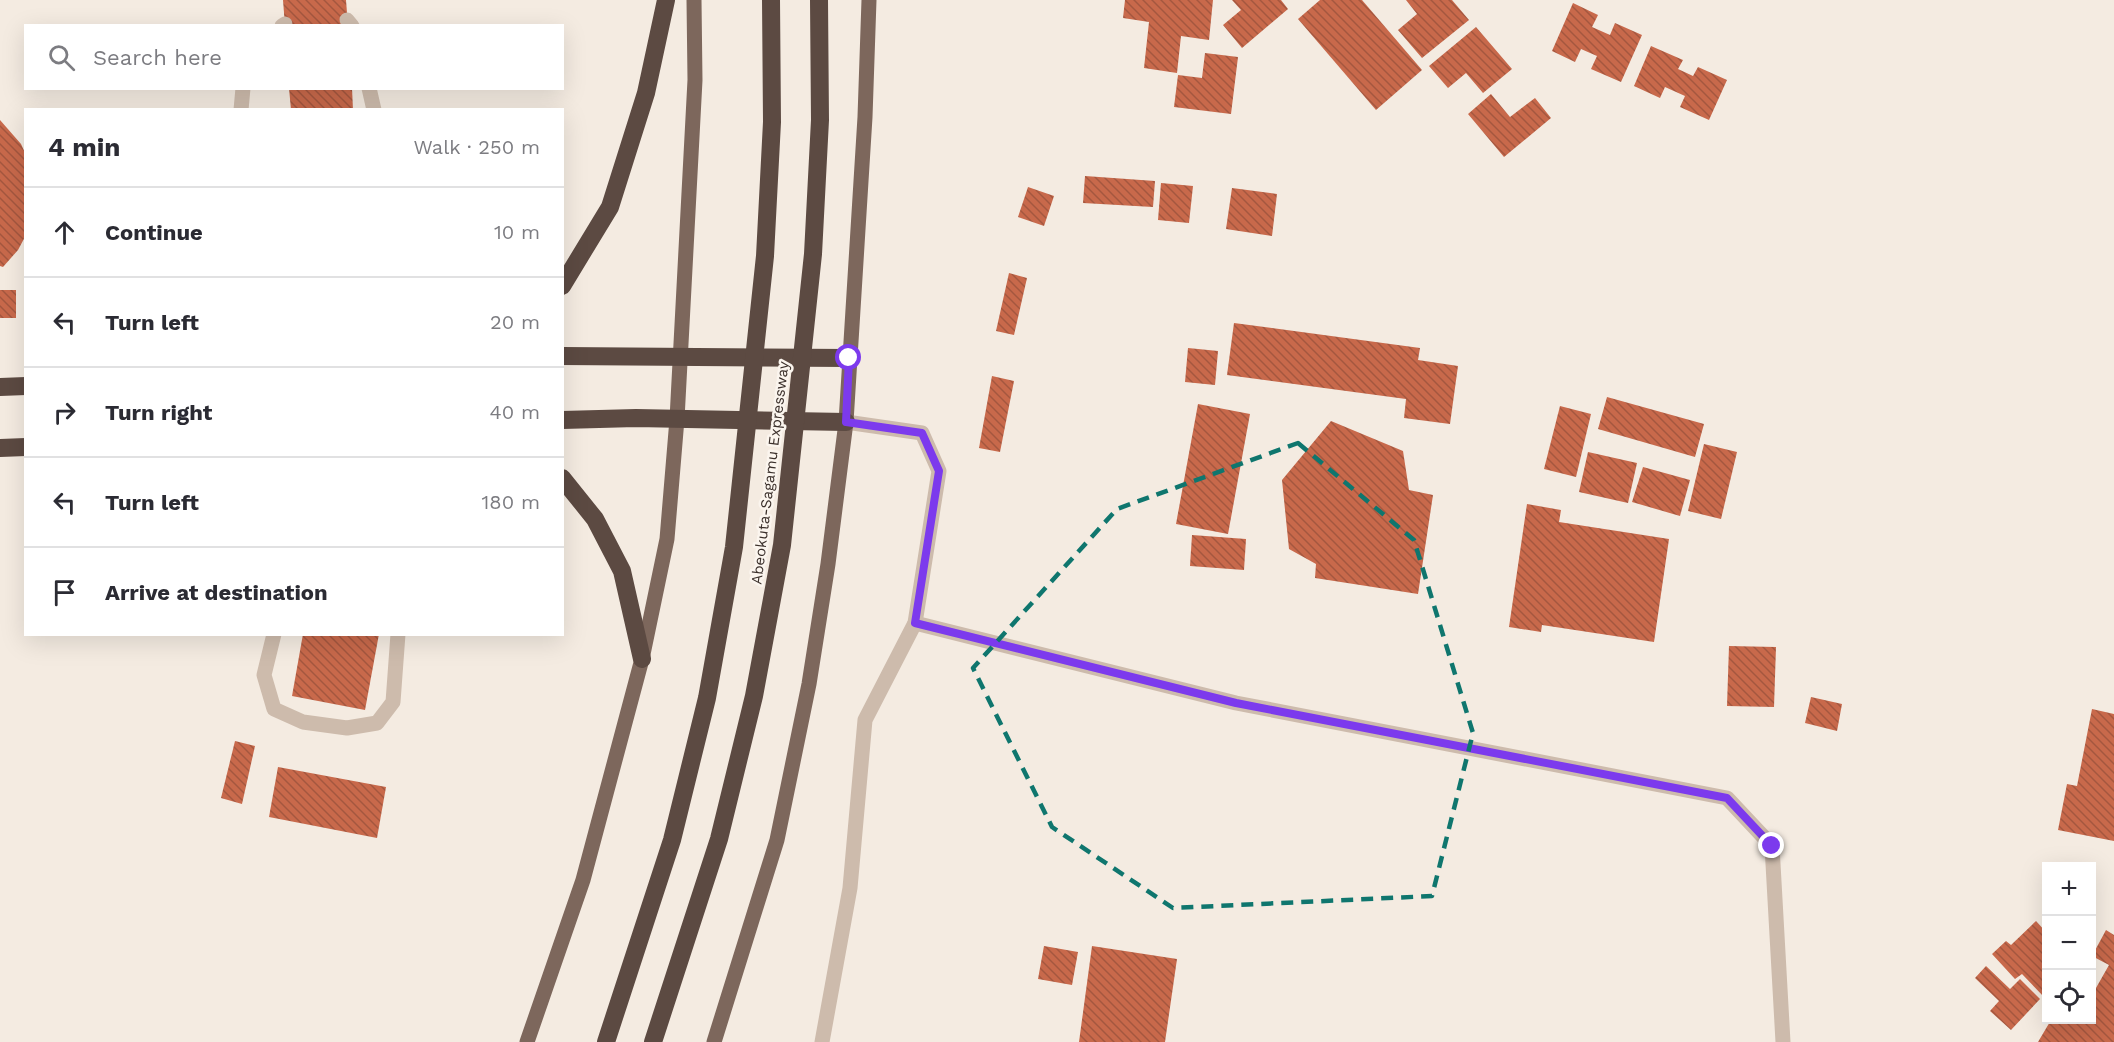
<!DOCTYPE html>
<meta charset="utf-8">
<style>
:root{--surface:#fff;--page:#f2f2f3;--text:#2b2b33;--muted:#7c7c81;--line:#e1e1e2}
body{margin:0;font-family:"Work Sans",sans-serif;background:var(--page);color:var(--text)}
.controls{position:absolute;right:18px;bottom:18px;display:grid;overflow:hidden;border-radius:0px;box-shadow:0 6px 24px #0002}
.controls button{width:54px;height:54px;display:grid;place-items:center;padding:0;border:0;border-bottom:2px solid var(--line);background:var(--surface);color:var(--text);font:30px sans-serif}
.stop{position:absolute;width:18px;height:18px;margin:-14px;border:4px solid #7c3aed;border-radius:50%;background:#fff}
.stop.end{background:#7c3aed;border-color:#fff;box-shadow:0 2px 6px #0008}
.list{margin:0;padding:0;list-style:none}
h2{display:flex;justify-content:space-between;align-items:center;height:78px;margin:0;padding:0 24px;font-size:26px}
h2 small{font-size:20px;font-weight:400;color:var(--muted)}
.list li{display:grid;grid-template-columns:39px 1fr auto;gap:18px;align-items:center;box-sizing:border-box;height:90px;padding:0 24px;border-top:2px solid var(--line)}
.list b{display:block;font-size:22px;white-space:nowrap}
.list em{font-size:20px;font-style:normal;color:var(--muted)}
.icon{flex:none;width:33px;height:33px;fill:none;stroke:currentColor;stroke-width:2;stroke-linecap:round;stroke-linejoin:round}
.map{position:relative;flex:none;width:2114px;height:1042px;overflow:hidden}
.search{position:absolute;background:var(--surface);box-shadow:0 6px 24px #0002;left:24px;top:24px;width:540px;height:66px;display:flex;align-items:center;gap:15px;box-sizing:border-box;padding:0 21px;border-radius:0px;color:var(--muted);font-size:22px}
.panel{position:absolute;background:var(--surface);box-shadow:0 6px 24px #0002;left:24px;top:108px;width:540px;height:528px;border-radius:0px}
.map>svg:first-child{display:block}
.building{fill:url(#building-back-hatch)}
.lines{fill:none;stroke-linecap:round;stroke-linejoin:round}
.lane{stroke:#cdbbac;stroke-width:15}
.street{stroke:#cdbbac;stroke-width:15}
.primary{stroke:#7d675c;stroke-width:15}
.highway{stroke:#5c4a42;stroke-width:18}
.route{stroke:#7c3aed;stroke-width:8}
.marked{fill:none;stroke:#0f766e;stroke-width:4.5;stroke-dasharray:12 8;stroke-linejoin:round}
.labels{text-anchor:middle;stroke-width:5;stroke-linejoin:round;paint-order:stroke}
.street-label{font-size:15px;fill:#3b302b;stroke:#fbf5ee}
</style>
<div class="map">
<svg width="2114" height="1042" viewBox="0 0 2114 1042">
<defs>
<pattern id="building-back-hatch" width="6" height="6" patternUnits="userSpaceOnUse" patternTransform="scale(1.5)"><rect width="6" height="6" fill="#c8694b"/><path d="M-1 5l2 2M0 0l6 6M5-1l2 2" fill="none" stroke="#a4573f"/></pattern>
</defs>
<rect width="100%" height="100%" fill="#f4ebe1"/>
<g class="building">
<polygon points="283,0 346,0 348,26 285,26"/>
<polygon points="1125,0 1213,0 1209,40 1181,36 1177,73 1144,68 1149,22 1123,18"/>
<polygon points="1232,0 1281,0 1288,9 1242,48 1223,25 1241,10"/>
<polygon points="1320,0 1362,0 1422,70 1376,110 1298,19"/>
<polygon points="1406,0 1452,0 1469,20 1422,58 1398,30 1417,14"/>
<polygon points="1573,3 1598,15 1592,27 1610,35 1615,23 1642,35 1621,82 1591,69 1597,56 1581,49 1575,62 1552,51"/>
<polygon points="1476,27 1512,69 1483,93 1466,73 1448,88 1429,66"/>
<polygon points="1651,46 1683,60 1678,69 1693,76 1698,67 1727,80 1709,120 1680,107 1685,96 1665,87 1660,98 1634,86"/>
<polygon points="1205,53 1238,57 1231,114 1174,107 1178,75 1202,78"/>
<polygon points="289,88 352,88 353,110 291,110"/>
<polygon points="1491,94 1510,117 1535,98 1551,118 1504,157 1468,114"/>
<polygon points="0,120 21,144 26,155 26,235 18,250 3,267 0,266"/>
<polygon points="1085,176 1155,181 1153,207 1083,203"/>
<polygon points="1161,183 1193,186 1189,223 1158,220"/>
<polygon points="1028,187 1054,196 1044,226 1018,217"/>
<polygon points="1232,188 1277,194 1272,236 1226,229"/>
<polygon points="1009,273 1027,278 1014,335 996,331"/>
<rect x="0" y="290" width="16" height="28"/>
<polygon points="1234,323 1420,348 1418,360 1458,366 1450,424 1404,418 1406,399 1227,375"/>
<polygon points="1188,348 1218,351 1215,385 1185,382"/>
<polygon points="992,376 1014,381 1000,452 979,448"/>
<polygon points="1607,397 1704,424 1695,457 1598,429"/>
<polygon points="1198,404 1250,414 1228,534 1176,524"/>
<polygon points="1560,406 1591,414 1576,477 1544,469"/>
<polygon points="1331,421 1403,451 1409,490 1433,495 1418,594 1315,578 1316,564 1289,549 1282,480"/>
<polygon points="1704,444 1737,452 1721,519 1688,511"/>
<polygon points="1588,452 1637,463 1628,503 1579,492"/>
<polygon points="1643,467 1690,480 1680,516 1632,502"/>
<polygon points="1527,504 1561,510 1559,522 1669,539 1654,642 1542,625 1541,632 1509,627"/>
<polygon points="1192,535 1246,539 1244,570 1190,566"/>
<polygon points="303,634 379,634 365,710 292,696"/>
<polygon points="1729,646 1776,647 1774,707 1727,706"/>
<polygon points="1811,697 1842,704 1837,731 1805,723"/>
<polygon points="2092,709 2114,714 2114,841 2058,830 2067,784 2077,786"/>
<polygon points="235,741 255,746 242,804 221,798"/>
<polygon points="278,767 386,787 377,838 269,817"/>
<polygon points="2036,921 2046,932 2046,993 2043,996 2022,974 2015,979 1992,954 2006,941 2011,945"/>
<polygon points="2106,930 2114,935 2114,1042 2038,1042 2051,1020 2092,1020 2092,995 2109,965 2092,956"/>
<polygon points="1044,946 1078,952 1072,985 1038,979"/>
<polygon points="1092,946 1177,959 1165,1042 1079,1042"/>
<polygon points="1986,966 2010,989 2020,979 2040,999 2011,1030 1990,1011 1999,1001 1975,978"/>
</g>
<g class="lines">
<g class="lane">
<polyline points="347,20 352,26"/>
<polyline points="282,26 285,24"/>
<polyline points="369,88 374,110"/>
<polyline points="241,110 243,88"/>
<polyline points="274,634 264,675 274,709 303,722 347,728 377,723 393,702 398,634"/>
</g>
<g class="street">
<polyline points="915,623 1236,703 1727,798 1772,846 1783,1042"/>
<polyline points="822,1042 850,888 865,720 915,623 939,471 922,433 846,422"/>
</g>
<g class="primary">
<polyline points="527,1042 583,880 642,659 667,539 677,419 695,80 694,0"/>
<polyline points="714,1042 777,840 809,684 828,564 846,422 865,117 869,0"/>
</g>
<g class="highway">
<polyline points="562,286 610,207 646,93 666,0"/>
<polyline points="562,356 849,358"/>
<polyline points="0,387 26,386"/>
<polyline points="562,420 636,418 846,422"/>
<polyline points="0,448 26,447"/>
<polyline points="562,478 595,519 622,571 642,659"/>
<polyline points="606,1042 672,840 707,698 734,547 765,256 772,122 771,0"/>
<polyline points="653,1042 719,839 754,696 782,545 813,254 820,120 819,0"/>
</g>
</g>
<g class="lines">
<polyline class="route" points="849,358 846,422 922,433 939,471 915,623 1236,703 1727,798 1772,846"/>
</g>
<path class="marked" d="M1298,443L1414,540L1473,733L1432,896L1173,908L1052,827L973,668L1117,509Z"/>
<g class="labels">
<g class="street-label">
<text transform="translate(770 473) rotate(-83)" y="5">Abeokuta-Sagamu Expressway</text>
</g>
</g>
</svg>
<div class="controls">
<button>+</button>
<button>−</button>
<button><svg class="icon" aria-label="locate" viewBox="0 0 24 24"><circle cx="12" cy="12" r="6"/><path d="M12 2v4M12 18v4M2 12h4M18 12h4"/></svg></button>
</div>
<div class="stop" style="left:849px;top:358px"></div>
<div class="stop end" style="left:1772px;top:846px"></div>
<div class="search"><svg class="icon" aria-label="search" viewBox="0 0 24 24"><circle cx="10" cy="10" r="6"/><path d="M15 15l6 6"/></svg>Search here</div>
<section class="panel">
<h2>4 min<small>Walk · 250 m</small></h2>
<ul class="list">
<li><svg class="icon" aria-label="ahead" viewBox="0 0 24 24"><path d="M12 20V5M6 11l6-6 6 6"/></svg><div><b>Continue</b></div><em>10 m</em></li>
<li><svg class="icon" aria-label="left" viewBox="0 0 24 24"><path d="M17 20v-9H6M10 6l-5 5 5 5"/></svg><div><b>Turn left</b></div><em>20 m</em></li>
<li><svg class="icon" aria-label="right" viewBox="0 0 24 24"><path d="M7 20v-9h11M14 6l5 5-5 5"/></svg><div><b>Turn right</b></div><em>40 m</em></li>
<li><svg class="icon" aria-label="left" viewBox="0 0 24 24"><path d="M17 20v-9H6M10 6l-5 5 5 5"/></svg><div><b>Turn left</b></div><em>180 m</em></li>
<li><svg class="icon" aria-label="arrive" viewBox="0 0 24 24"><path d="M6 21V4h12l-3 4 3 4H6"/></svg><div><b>Arrive at destination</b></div></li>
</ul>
</section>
</div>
